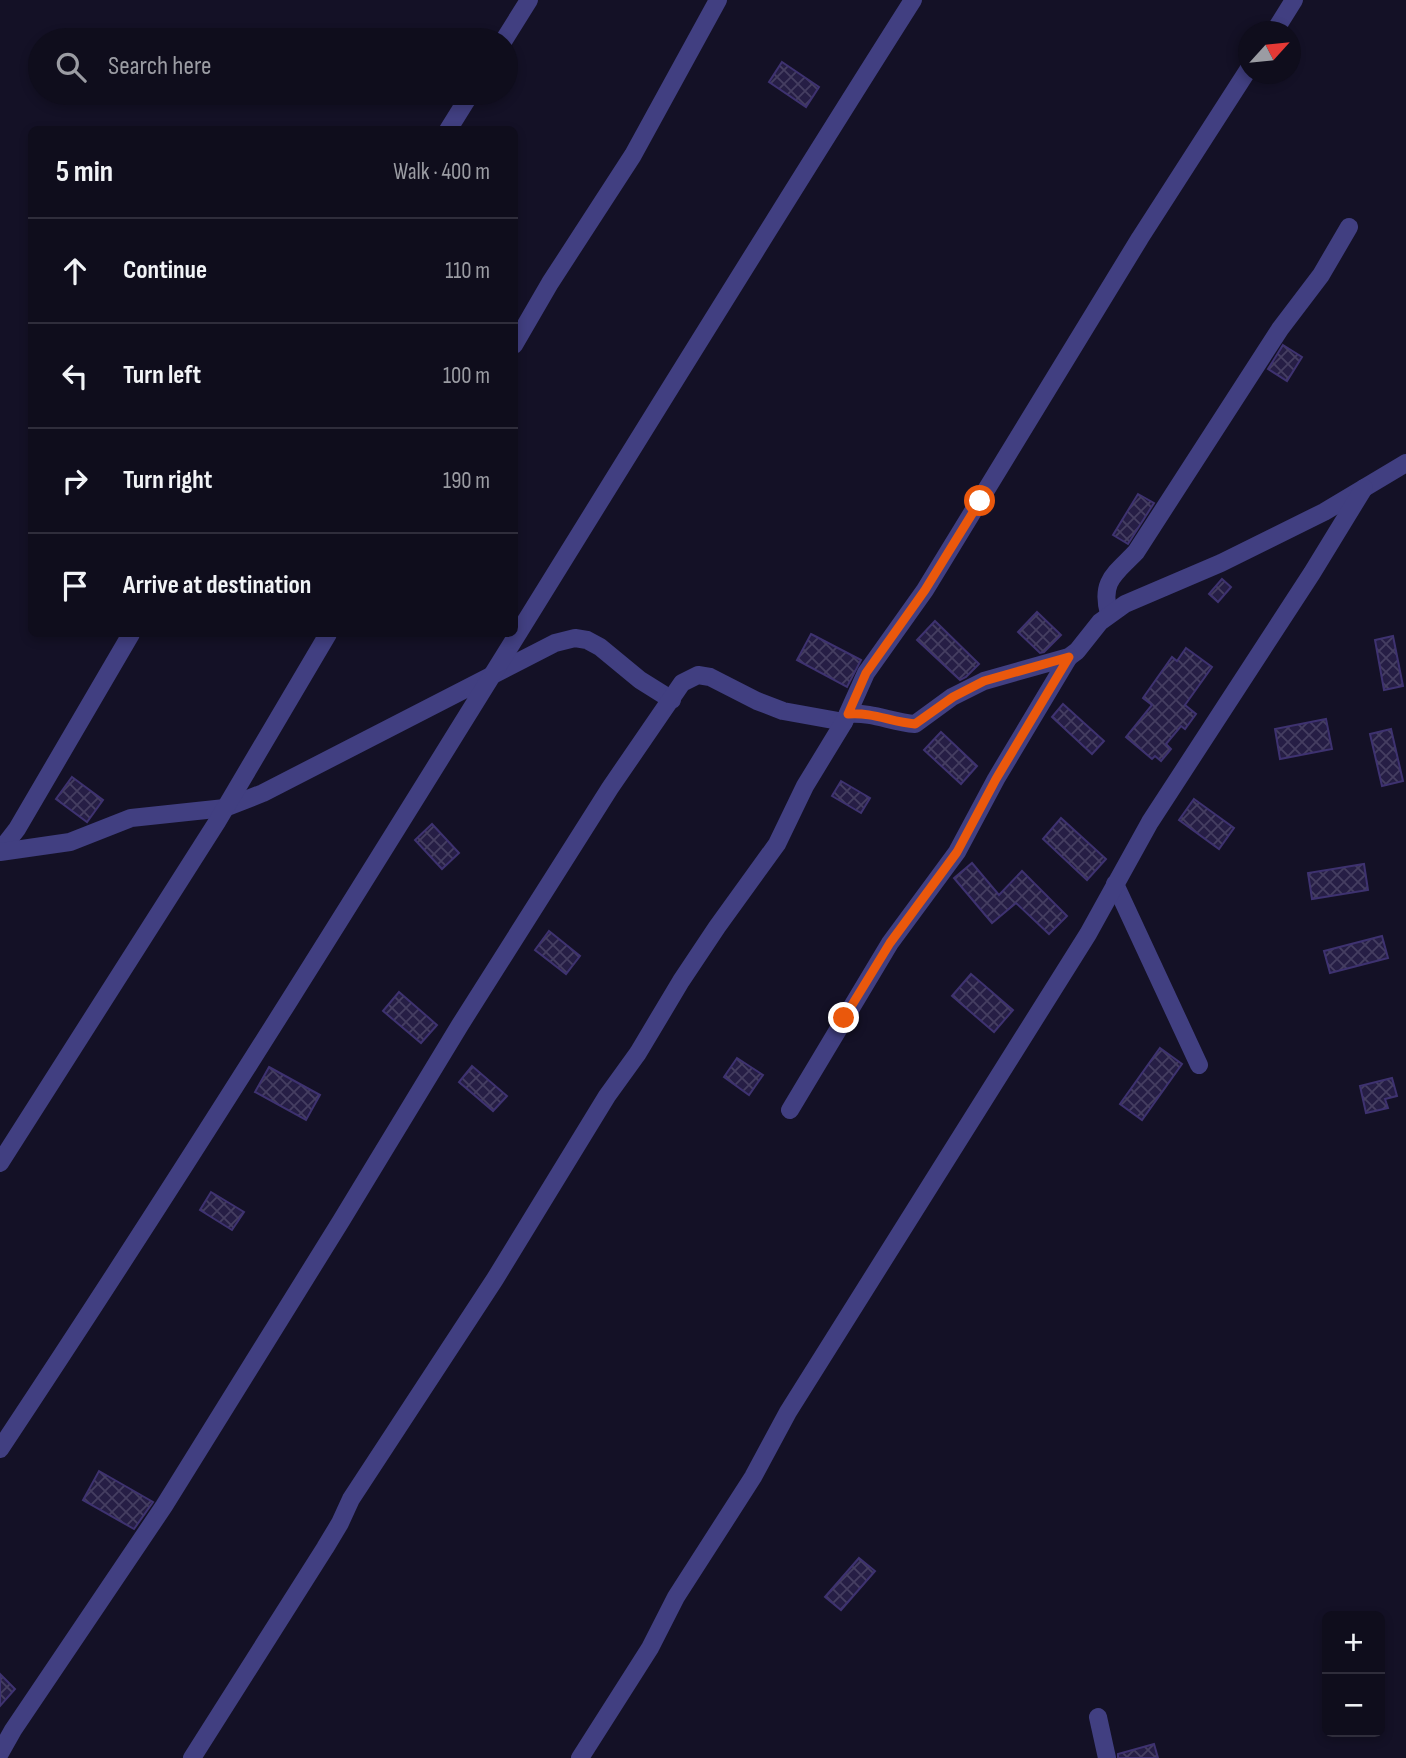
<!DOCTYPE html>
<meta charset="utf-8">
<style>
:root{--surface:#0f0d1c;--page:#1d1b29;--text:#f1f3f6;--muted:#9b9ca3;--line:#2f2d3b}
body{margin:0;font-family:"Sofia Sans Condensed",sans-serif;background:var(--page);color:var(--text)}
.controls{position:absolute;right:21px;bottom:21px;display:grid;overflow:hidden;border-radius:10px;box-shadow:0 4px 10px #0003}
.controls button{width:63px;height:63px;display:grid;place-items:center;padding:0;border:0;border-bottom:2px solid var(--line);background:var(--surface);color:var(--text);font:35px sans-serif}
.compass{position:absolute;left:1238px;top:21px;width:63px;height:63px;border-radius:50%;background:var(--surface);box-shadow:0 4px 10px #0003;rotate:63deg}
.stop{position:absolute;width:21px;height:21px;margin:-16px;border:5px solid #ea580c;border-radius:50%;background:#fff}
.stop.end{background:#ea580c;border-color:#fff;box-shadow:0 2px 7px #0008}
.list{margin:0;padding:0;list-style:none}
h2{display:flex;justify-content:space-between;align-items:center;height:91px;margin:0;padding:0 28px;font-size:30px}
h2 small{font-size:23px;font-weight:400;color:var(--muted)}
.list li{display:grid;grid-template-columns:46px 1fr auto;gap:21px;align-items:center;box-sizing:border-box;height:105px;padding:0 28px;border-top:2px solid var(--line)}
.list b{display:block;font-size:26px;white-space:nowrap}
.list em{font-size:23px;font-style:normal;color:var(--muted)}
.icon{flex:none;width:38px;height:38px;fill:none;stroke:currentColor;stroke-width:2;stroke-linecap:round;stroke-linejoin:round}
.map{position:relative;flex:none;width:1406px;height:1758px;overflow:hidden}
.search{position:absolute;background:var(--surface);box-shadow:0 4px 10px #0003;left:28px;top:28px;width:490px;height:77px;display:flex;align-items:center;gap:18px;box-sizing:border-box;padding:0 24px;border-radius:38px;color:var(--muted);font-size:26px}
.panel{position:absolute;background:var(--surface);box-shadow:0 4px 10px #0003;left:28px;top:126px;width:490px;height:511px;border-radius:10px}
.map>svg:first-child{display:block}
.building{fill:url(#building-cross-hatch);stroke:#3e3270;stroke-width:2}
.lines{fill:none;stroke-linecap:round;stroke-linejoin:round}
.street{stroke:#413f81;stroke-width:18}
.route{stroke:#ea580c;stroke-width:9}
</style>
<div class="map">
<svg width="1406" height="1758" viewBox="0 0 1406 1758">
<defs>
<pattern id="building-cross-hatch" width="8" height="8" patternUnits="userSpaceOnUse" patternTransform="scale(1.75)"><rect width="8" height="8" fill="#261e45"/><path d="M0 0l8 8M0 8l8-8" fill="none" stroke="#453e61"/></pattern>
</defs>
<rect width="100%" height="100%" fill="#141126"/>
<g class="building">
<polygon points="782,62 819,87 806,107 769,82"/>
<polygon points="1283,345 1302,357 1287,381 1268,369"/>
<polygon points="1138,494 1154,503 1128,544 1113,535"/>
<polygon points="1222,579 1231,587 1218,602 1209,594"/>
<polygon points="1037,612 1061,635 1044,652 1040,653 1018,632"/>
<polygon points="935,621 979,664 966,677 960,680 917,640"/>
<polygon points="811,634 861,660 847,687 797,660"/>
<polygon points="1393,636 1403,686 1384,690 1375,640"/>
<polygon points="1186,648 1212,667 1185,705 1196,714 1185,729 1181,726 1166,744 1171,749 1161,761 1155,756 1152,759 1126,737 1152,705 1143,698 1172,657 1177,661"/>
<polygon points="1063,704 1104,741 1092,754 1052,717"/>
<polygon points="1326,719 1332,749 1280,759 1275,729"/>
<polygon points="1391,729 1403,781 1382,786 1370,734"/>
<polygon points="941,732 977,766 961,784 924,750"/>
<polygon points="72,777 103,800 87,822 56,799"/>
<polygon points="841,781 870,798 861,813 832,796"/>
<polygon points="1194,799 1234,828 1219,849 1179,820"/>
<polygon points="1061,818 1106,859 1087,880 1043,839"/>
<polygon points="432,824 459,853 442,869 415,840"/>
<polygon points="972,863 999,895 1022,871 1067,916 1049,934 1016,903 992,923 954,878"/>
<polygon points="1364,864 1368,890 1312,899 1308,873"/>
<polygon points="549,931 580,956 566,974 535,950"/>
<polygon points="1382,936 1388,958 1330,973 1324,951"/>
<polygon points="971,974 1013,1010 994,1032 952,996"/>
<polygon points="399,992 437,1025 421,1043 383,1011"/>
<polygon points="1160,1048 1182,1064 1142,1120 1120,1104"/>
<polygon points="737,1058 763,1075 749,1095 724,1077"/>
<polygon points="472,1066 507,1096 493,1111 459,1082"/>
<polygon points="269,1067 320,1095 306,1120 255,1092"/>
<polygon points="1392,1078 1397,1096 1385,1099 1388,1108 1366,1113 1360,1086"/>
<polygon points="211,1192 244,1212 232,1230 200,1210"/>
<polygon points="99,1471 153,1502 134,1529 83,1500"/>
<polygon points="859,1558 875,1571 841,1610 825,1597"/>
<polygon points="0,1674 15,1689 0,1706"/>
<polygon points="1154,1744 1158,1758 1118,1758 1118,1754"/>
</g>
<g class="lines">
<g class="street">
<polyline points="1274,32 1294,0"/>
<polyline points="504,40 529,0"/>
<polyline points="448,130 471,93"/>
<polyline points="514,345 550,283 633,155 718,0"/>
<path d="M1109,614C1100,581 1115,574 1136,552L1280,329L1321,275L1349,227"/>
<path d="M848,714C873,712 891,722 915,724L952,697L984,681L1069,657L1077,651L1100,622L1125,604L1221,563L1324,512L1406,463"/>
<polyline points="0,851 17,829 131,634"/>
<polyline points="0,852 70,842 131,818 225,808 263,793 555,643 575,638 587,640 600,647 640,680 672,700"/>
<polyline points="1115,884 1199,1065"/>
<polyline points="790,1110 890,943 957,852 996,779 1069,657"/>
<polyline points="0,1163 217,822 328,634"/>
<path d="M0,1449C316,973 607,482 913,0"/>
<polyline points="1098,1717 1107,1758"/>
<polyline points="0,1753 13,1730 164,1506 341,1221 460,1025 610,788 682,683 698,675 710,677 757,701 783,711 844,722"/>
<polyline points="192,1758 325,1548 340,1523 351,1499 495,1279 607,1096 638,1053 681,981 717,927 777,844 805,786 844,722 866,673 925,590 1140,238 1248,70"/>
<polyline points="580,1758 650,1648 676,1597 753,1477 788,1412 1088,934 1150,822 1312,573 1364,488"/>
</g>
</g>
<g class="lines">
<path class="route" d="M844,1018L890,943L957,852L996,779L1069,657L984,681L953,697L915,724C891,722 873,712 848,714L866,673L925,590L980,501"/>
</g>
</svg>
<div class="controls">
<button>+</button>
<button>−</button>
</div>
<svg class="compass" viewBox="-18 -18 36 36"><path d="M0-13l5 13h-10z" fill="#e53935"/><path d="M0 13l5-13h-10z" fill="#9b9ca3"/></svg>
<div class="stop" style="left:980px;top:501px"></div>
<div class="stop end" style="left:844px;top:1018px"></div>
<div class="search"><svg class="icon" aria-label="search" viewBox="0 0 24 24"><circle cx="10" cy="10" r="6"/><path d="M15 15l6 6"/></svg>Search here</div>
<section class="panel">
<h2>5 min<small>Walk · 400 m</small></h2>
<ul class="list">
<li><svg class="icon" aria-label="ahead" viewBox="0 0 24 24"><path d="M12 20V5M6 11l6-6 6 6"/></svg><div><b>Continue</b></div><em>110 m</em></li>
<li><svg class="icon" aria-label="left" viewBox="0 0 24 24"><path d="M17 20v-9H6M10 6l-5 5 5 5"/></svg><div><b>Turn left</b></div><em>100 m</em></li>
<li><svg class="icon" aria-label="right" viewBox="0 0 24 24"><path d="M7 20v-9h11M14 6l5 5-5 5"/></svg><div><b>Turn right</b></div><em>190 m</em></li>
<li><svg class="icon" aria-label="arrive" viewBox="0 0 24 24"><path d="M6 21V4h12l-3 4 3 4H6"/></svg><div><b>Arrive at destination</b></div></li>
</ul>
</section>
</div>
